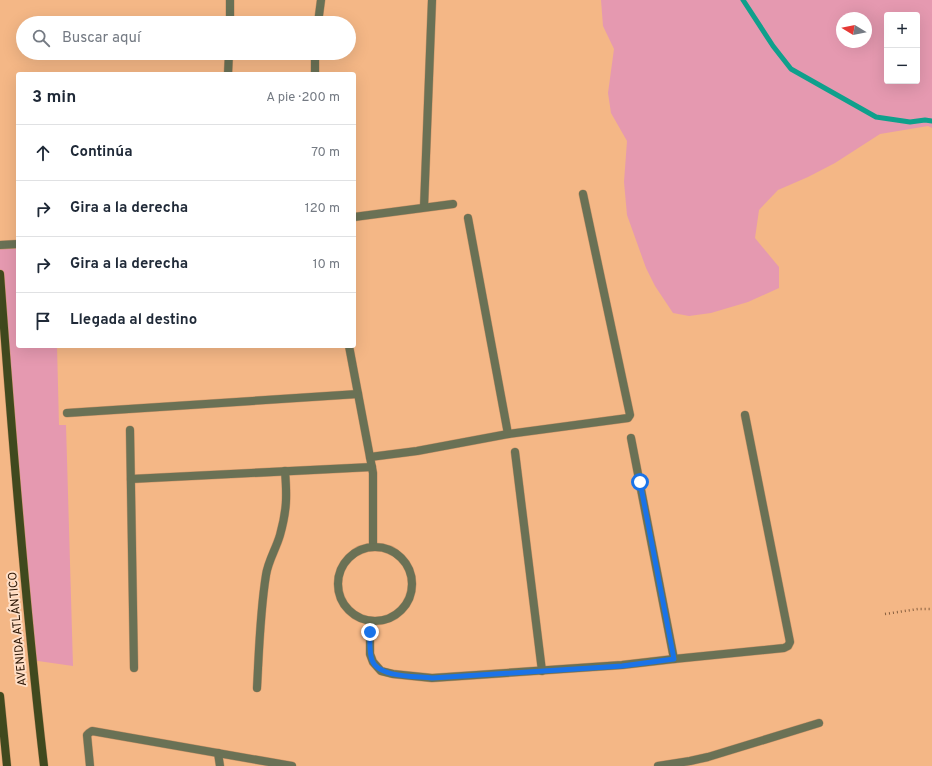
<!DOCTYPE html>
<html lang="es">
<meta charset="utf-8">
<style>
:root{--surface:#fff;--page:#f2f2f3;--text:#1f2937;--muted:#747a83;--line:#e0e1e3}
body{margin:0;font-family:Overpass,sans-serif;background:var(--page);color:var(--text)}
.controls{position:absolute;right:12px;top:12px;display:grid;overflow:hidden;border-radius:4px;box-shadow:0 4px 16px #0002}
.controls button{width:36px;height:36px;display:grid;place-items:center;padding:0;border:0;border-bottom:1px solid var(--line);background:var(--surface);color:var(--text);font:20px sans-serif}
.compass{position:absolute;left:836px;top:12px;width:36px;height:36px;border-radius:50%;background:var(--surface);box-shadow:0 4px 16px #0002;rotate:280deg}
.stop{position:absolute;width:12px;height:12px;margin:-9px;border:3px solid #1a73e8;border-radius:50%;background:#fff}
.stop.end{background:#1a73e8;border-color:#fff;box-shadow:0 1px 4px #0008}
.list{margin:0;padding:0;list-style:none}
h2{display:flex;justify-content:space-between;align-items:center;height:52px;margin:0;padding:0 16px;font-size:17px}
h2 small{font-size:13px;font-weight:400;color:var(--muted)}
.list li{display:grid;grid-template-columns:26px 1fr auto;gap:12px;align-items:center;box-sizing:border-box;height:56px;padding:0 16px;border-top:1px solid var(--line)}
.list b{display:block;font-size:15px;white-space:nowrap}
.list em{font-size:13px;font-style:normal;color:var(--muted)}
.icon{flex:none;width:22px;height:22px;fill:none;stroke:currentColor;stroke-width:2;stroke-linecap:round;stroke-linejoin:round}
.map{position:relative;flex:none;width:932px;height:766px;overflow:hidden}
.search{position:absolute;background:var(--surface);box-shadow:0 4px 16px #0002;left:16px;top:16px;width:340px;height:44px;display:flex;align-items:center;gap:10px;box-sizing:border-box;padding:0 14px;border-radius:22px;color:var(--muted);font-size:15px}
.panel{position:absolute;background:var(--surface);box-shadow:0 4px 16px #0002;left:16px;top:72px;width:340px;height:276px;border-radius:4px}
.map>svg:first-child{display:block}
.green{fill:#e599b0;fill-rule:evenodd}
.lines{fill:none;stroke-linecap:round;stroke-linejoin:round}
.stream{stroke:#0fa08c;stroke-width:5}
.minor-casing{stroke:#cb966b;stroke-width:9}
.secondary-casing{stroke:#cb966b;stroke-width:9}
.path{stroke:#875f3f;stroke-width:2.5;stroke-dasharray:1 3;stroke-linecap:butt}
.minor{stroke:#6a7155;stroke-width:8}
.secondary{stroke:#40491e;stroke-width:8}
.route{stroke:#1a73e8;stroke-width:5}
.labels{text-anchor:middle;stroke-width:4;stroke-linejoin:round;paint-order:stroke}
.street-label{font-size:12px;fill:#281201;stroke:#ffdfc7}
</style>
<div class="map">
<svg width="932" height="766" viewBox="0 0 932 766">
<rect width="100%" height="100%" fill="#f4b786"/>
<g class="green">
<path d="M601,0H932V128L928,126L880,134L835,163L808,177L778,190L759,210L755,238L779,267V288L748,302L711,313L689,316L673,313L655,286L646,268L627,215L624,182L627,141L611,113L608,93L614,49L603,26ZM887,15H917V81H887ZM842,18H866V42H842Z"/>
<polygon points="18,244 18,346 57,346 59,425 66,425 73,666 31,660 0,274 0,245"/>
</g>
<g class="lines">
<polyline class="stream" points="743,0 773,46 791,69 876,117 910,122 925,120 932,121"/>
<defs>
<g id="minor">
<polyline points="230,23 230,0"/>
<polyline points="318,23 321,0"/>
<polyline points="315,53 315,74"/>
<polyline points="228,74 229,53"/>
<polyline points="424,207 432,0"/>
<polyline points="354,217 453,204"/>
<polyline points="468,218 508,434"/>
<polyline points="0,245 18,244"/>
<polyline points="349,346 373,473 373,546"/>
<polyline points="67,413 358,394"/>
<polyline points="130,430 134,668"/>
<polyline points="631,438 674,659"/>
<polyline points="515,452 542,671"/>
<polyline points="370,457 417,451 508,434 628,418 630,415 583,194"/>
<polyline points="131,479 372,467"/>
<circle cx="375" cy="584" r="37"/>
<polyline points="370,621 370,654 373,662 381,671 393,674 432,678 622,665 674,659 784,648 788,646 790,642 745,415"/>
<path d="M257,688C259,651 260,612 266,575C268,561 276,549 280,535C287,510 287,496 285,471"/>
<polyline points="218,753 220,766"/>
<polyline points="90,766 87,735 89,733 92,731 292,766"/>
<polyline points="658,766 690,761 708,757 819,723"/>
</g>
<g id="secondary">
<path d="M0,274C12,438 25,602 44,766"/>
<polyline points="0,696 7,766"/>
</g>
</defs>
<use href="#minor" class="minor-casing"/>
<use href="#secondary" class="secondary-casing"/>
<polyline class="path" points="885,614 918,609 932,609"/>
<use href="#minor" class="minor"/>
<use href="#secondary" class="secondary"/>
</g>
<g class="lines">
<path class="route" d="M370,632C370,641 369,652 372,660C378,678 416,676 432,678L622,666L674,659L640,482"/>
</g>
<g class="labels">
<g class="street-label">
<text transform="translate(17 629) rotate(-95)" y="4">AVENIDA ATLÁNTICO</text>
</g>
</g>
</svg>
<div class="controls">
<button>+</button>
<button>−</button>
</div>
<svg class="compass" viewBox="-18 -18 36 36"><path d="M0-13l5 13h-10z" fill="#e53935"/><path d="M0 13l5-13h-10z" fill="#747a83"/></svg>
<div class="stop" style="left:640px;top:482px"></div>
<div class="stop end" style="left:370px;top:632px"></div>
<div class="search"><svg class="icon" aria-label="search" viewBox="0 0 24 24"><circle cx="10" cy="10" r="6"/><path d="M15 15l6 6"/></svg>Buscar aquí</div>
<section class="panel">
<h2>3 min<small>A pie · 200 m</small></h2>
<ul class="list">
<li><svg class="icon" aria-label="ahead" viewBox="0 0 24 24"><path d="M12 20V5M6 11l6-6 6 6"/></svg><div><b>Continúa</b></div><em>70 m</em></li>
<li><svg class="icon" aria-label="right" viewBox="0 0 24 24"><path d="M7 20v-9h11M14 6l5 5-5 5"/></svg><div><b>Gira a la derecha</b></div><em>120 m</em></li>
<li><svg class="icon" aria-label="right" viewBox="0 0 24 24"><path d="M7 20v-9h11M14 6l5 5-5 5"/></svg><div><b>Gira a la derecha</b></div><em>10 m</em></li>
<li><svg class="icon" aria-label="arrive" viewBox="0 0 24 24"><path d="M6 21V4h12l-3 4 3 4H6"/></svg><div><b>Llegada al destino</b></div></li>
</ul>
</section>
</div>
